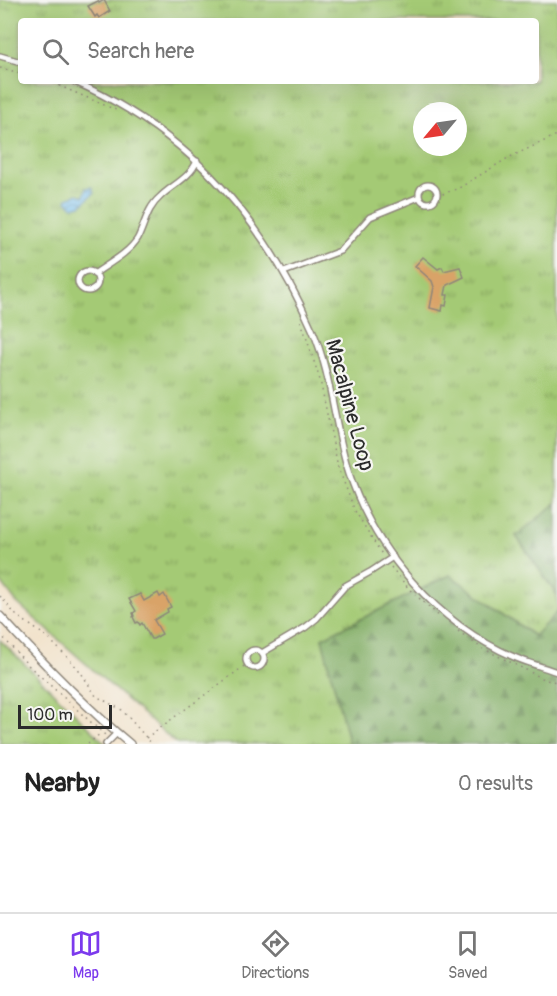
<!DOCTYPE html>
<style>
:root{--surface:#fff;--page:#f2f2f2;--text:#222;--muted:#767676;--line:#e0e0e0;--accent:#7c3aed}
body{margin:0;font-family:Pangolin,sans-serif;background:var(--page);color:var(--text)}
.compass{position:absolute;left:413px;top:102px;width:54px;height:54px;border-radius:50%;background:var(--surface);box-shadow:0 6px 24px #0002;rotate:241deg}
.scale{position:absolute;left:18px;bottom:15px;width:94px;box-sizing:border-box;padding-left:6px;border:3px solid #2b2b2b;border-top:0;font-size:16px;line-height:21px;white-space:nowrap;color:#2b2b2b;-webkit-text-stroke:4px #f6f6f2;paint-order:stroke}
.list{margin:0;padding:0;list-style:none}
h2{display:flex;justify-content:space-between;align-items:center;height:78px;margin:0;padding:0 24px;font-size:26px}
h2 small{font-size:20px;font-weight:400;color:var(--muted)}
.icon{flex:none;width:33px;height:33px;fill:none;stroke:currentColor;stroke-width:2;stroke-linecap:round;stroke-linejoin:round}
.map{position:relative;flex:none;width:557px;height:744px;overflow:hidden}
.search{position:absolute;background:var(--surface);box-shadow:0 6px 24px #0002;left:18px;right:18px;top:18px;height:66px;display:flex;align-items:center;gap:15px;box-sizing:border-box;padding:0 21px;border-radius:6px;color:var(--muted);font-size:22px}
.sheet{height:168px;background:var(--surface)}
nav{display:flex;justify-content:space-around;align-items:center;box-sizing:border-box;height:84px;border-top:2px solid var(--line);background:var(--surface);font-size:16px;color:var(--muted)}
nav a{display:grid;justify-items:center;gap:3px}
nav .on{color:var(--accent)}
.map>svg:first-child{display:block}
.grass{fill:url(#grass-tufts);stroke:#687a50;stroke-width:1.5;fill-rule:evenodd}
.forest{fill:url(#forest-firs);stroke:#576c48;stroke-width:1.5}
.water{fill:url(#water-waves);stroke:#50768d;stroke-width:1.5}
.building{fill:#d9a367}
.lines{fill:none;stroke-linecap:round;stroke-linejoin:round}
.minor-casing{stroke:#8e867a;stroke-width:8}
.tertiary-casing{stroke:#8e867a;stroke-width:10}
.path{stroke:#8e867a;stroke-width:1.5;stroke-dasharray:1.5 4.5;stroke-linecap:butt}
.minor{stroke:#fff;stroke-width:5}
.tertiary{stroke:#fff;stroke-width:7}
.labels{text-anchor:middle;stroke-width:4.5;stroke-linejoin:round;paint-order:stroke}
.street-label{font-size:21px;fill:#2b2b2b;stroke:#f6f6f2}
</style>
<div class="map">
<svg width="557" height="744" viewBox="0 0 557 744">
<defs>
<pattern id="grass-tufts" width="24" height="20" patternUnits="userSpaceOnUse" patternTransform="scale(1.5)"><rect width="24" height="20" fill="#a4ca74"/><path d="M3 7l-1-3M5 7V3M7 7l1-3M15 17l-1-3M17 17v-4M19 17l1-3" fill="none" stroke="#86a45f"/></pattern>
<pattern id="forest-firs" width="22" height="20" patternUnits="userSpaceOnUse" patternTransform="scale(1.5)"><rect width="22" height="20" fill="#83ae66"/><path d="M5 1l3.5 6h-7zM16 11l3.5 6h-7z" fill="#6b8e54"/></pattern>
<pattern id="water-waves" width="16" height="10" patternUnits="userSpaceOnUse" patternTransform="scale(1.5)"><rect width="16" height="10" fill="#76c0ef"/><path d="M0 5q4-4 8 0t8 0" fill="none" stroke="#619cc2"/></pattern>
</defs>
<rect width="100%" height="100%" fill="#f6f6f2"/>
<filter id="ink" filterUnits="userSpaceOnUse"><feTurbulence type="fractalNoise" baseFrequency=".0167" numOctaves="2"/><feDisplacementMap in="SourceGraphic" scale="12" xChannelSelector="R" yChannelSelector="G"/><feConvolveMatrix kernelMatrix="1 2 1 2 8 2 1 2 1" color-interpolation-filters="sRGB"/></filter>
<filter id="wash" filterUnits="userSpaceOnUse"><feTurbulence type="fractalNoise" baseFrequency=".008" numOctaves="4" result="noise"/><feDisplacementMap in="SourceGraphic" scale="24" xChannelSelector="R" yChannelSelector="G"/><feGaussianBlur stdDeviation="1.35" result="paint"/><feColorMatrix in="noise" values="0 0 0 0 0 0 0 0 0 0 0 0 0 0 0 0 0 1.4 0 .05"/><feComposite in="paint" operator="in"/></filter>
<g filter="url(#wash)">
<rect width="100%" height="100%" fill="#f2e2ca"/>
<g class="grass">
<path d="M0,0H557V503L516,536L557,595V612L535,636L450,575L322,638L349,744H177L16,602L0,581ZM21,21H536V81H21ZM422,111H458V147H422Z"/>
<polygon points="0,640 106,744 0,744"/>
</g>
<g class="forest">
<polygon points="557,503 557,595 516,536"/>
<polygon points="450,575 534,636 557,612 557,744 349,744 322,638"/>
</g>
<polygon class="water" points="92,187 94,193 81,205 73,207 67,201 67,198 78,194 84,196 86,188"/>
<g id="blocks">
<g class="building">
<polygon points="104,0 110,11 99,18 97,15 95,17 88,6 98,1 99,3"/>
<polygon points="423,257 438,269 442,267 444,271 460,267 464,277 447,285 445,295 448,295 446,306 443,305 442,311 430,308 434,287 432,281 415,266"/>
<polygon points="158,593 160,597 164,594 171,607 167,609 168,612 154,620 162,634 153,639 151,639 142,623 140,625 138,622 136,623 133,617 134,616 133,613 136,611 129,599 140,594 144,601"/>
</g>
</g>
</g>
<g filter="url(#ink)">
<use href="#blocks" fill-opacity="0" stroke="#8e867a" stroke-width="1.5"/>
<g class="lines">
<defs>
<g id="minor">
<polyline points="0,56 21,62"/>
<path d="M73,81C186,130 263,218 312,329C332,375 334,426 349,473C375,552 438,624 514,657C528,663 543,667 557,672"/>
<circle cx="428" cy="194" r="9"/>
<circle cx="88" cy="281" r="10"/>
<polyline points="284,272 340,251 370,217 419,197"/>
<path d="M94,274C108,264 129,253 138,238C145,224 147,208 160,197C172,185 190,178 197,161"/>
<circle cx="255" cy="659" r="9"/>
<polyline points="262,653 306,627 316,619 345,586 370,572 393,557"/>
<polyline points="106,744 117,733"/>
</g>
<path id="tertiary" d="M0,616C41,661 83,705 130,744"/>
</defs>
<use href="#minor" class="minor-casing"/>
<use href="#tertiary" class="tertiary-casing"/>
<g class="path">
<polyline points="0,68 21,73"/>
<polyline points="48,81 116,110"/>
<polyline points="437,196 459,188 508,158 557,135"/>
<polyline points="301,321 320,380 338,467 355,511 383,556"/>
<polyline points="391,567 409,589 440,617"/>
<polyline points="0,596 16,615 47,637 70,660 80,671 96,696 122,710 152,744"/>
<polyline points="458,631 483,649"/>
<polyline points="0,634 28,665 105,735"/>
<polyline points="488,651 546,680 557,682"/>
<polyline points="146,738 247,664"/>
<polyline points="88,744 101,733"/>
</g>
<use href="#minor" class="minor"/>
<use href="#tertiary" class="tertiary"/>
</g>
</g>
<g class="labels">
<g class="street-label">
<text transform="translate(350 405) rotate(75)" y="7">Macalpine Loop</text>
</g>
</g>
</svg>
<svg class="compass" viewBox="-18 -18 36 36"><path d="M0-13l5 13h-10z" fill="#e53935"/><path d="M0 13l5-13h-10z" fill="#767676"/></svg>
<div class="scale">100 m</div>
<div class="search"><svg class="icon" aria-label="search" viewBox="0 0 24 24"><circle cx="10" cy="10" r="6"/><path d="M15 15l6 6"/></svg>Search here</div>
</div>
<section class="sheet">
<h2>Nearby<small>0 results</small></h2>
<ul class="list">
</ul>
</section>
<nav>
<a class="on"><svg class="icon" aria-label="map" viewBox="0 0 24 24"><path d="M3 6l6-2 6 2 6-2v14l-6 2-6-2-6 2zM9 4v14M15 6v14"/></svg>Map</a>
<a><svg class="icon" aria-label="directions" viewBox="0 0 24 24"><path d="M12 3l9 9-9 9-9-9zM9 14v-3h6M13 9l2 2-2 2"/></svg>Directions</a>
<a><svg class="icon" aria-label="saved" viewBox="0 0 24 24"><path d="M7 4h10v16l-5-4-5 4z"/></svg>Saved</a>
</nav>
